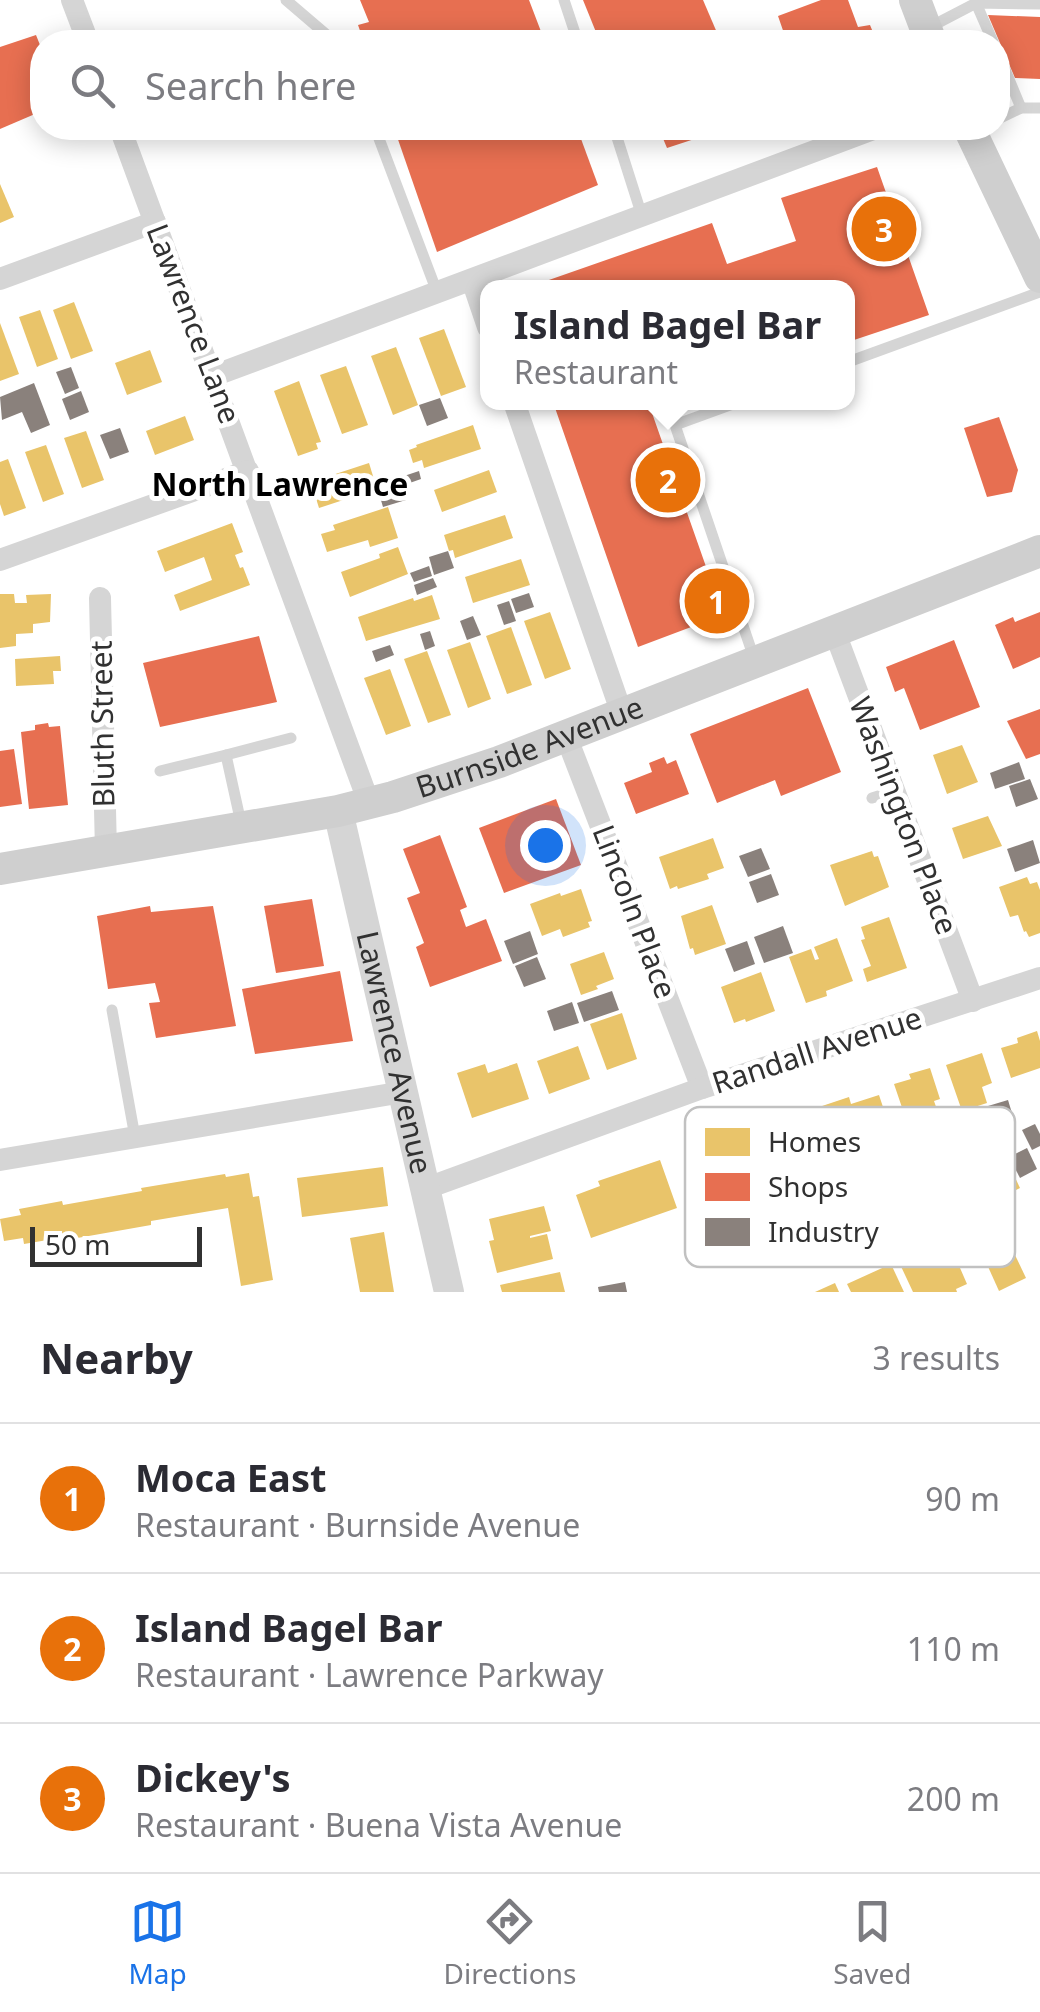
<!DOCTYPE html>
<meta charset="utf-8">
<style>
:root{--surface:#fff;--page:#f7f7f7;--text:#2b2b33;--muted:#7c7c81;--line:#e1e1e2;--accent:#1a73e8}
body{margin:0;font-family:"Noto Sans",sans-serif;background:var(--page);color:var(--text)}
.scale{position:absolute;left:30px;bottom:25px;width:172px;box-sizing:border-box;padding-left:10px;border:5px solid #313131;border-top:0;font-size:28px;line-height:35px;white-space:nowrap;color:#313131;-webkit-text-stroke:8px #fff;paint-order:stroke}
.you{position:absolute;left:545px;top:845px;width:35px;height:35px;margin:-25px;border:8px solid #fff;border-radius:50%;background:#1a73e8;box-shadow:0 0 0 15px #1a73e833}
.badge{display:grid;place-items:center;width:65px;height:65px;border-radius:50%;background:var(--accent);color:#fff;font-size:32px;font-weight:700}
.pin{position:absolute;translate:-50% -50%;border:5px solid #fff;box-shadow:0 2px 10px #0006}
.popup{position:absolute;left:480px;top:280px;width:375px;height:130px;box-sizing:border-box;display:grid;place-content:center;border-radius:20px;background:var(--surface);filter:drop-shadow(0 2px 8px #0005);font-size:32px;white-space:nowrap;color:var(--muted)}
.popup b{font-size:38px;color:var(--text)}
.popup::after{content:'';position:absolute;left:50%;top:100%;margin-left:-20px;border:20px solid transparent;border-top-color:var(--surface)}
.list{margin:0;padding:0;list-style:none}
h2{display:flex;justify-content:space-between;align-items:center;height:130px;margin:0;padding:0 40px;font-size:42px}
h2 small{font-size:32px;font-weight:400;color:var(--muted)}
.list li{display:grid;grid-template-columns:65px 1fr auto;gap:30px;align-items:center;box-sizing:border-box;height:150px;padding:0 40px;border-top:2px solid var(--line)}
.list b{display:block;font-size:38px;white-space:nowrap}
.list p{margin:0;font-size:32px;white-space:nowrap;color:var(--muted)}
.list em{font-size:32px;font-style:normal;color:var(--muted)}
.icon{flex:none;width:55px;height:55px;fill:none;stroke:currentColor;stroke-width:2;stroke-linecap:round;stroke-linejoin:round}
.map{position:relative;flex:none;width:1040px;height:1292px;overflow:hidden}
.search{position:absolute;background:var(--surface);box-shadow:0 5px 25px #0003;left:30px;right:30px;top:30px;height:110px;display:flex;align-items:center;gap:25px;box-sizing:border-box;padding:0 35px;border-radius:40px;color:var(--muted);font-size:38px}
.sheet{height:580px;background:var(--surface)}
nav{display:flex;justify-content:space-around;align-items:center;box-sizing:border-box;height:140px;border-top:2px solid var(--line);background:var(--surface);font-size:28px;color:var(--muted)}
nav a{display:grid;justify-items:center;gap:5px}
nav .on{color:var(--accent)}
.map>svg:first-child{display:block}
.homes{fill:#e9c46a}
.shops{fill:#e76f51}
.industry{fill:#8a817c}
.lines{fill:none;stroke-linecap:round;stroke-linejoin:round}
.service{stroke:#d5d5d5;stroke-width:11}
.minor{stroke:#d5d5d5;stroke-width:22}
.tertiary{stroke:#d5d5d5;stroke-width:30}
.secondary{stroke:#cfcfcf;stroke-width:32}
.labels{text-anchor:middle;stroke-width:10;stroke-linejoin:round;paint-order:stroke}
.street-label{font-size:30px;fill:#313131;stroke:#fff}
.neighbourhood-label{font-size:32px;font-weight:bold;fill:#000;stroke:#fff}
.key{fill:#fff;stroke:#c1c1c1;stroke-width:2.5}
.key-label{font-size:28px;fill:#313131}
</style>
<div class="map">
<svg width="1040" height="1292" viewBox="0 0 1040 1292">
<rect width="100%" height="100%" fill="#fff"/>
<g class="homes">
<polygon points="0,184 14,217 0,223"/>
<polygon points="74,302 93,351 71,359 53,310"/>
<polygon points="40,310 58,359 37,367 19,317"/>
<polygon points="0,323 19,374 0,381"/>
<polygon points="444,329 466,387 441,396 419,338"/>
<polygon points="396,347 418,405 393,415 371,356"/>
<polygon points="150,350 162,382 127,395 115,363"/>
<polygon points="346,366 368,425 342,434 320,375"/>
<polygon points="299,381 321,442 316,443 318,449 298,456 274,391"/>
<polygon points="185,416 194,440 155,455 146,431"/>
<polygon points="473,425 481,449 424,468 422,460 413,463 409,450 417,447 416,445"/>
<polygon points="86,431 104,480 82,488 64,438"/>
<polygon points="46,445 64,494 43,502 25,452"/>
<polygon points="8,459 26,508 4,516 0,504 0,462"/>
<polygon points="369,463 377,489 319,508 311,482"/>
<polygon points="489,470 497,492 442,512 434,490"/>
<polygon points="388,507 398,538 370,547 368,540 327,552 321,534 335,530 333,525"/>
<polygon points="505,515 513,538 455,558 453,550 449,551 444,535"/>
<polygon points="232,523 243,552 235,555 240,568 243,567 250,585 180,611 174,595 212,580 204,557 165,572 157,551"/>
<polygon points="398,547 408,574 350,597 341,572 380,558 379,554"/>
<polygon points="521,559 530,585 473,603 465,577"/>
<polygon points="0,594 14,594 15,603 27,603 26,595 51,594 50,622 33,624 33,633 16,634 16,646 0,648"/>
<polygon points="432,595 440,619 366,641 358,617 413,598 414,601"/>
<polygon points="550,612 571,669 545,679 524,621"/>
<polygon points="511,627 532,685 507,694 486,636"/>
<polygon points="470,642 491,699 468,708 447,650"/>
<polygon points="427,651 451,715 428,723 404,659"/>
<polygon points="60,656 61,671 53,671 54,684 16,686 15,659"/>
<polygon points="390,669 411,726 386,735 364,678"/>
<polygon points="962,745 978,782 947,794 933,755"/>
<polygon points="988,816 1002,846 963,859 952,828"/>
<polygon points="713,838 724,868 707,874 709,879 678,889 677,886 670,889 659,857"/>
<polygon points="872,851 874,857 878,856 889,887 845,906 830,865"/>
<polygon points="1027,877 1030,884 1037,882 1040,890 1040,933 1029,937 1026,931 1024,932 1018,915 1010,917 999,887"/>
<polygon points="581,889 592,921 588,922 590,927 563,937 560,929 542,936 530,904 560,893 561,896"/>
<polygon points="712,905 726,944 695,955 693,948 690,949 681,916"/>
<polygon points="889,917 907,968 867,982 863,969 871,966 861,940 865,939 861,927"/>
<polygon points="837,938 853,981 826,991 827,996 806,1003 789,957 811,949 815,960 819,959 814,947"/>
<polygon points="604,952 614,979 596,986 598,989 581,995 570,964"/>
<polygon points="761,972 775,1011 746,1022 745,1019 734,1023 721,987"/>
<polygon points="622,1013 637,1059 607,1070 590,1024"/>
<polygon points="1037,1031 1040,1041 1040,1068 1011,1078 1001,1048 1018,1043 1017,1038"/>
<polygon points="578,1046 590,1079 549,1094 537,1061"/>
<polygon points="982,1053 992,1083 982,1087 987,1103 962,1111 946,1065"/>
<polygon points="517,1063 529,1099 472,1118 457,1073 485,1064 488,1073"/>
<polygon points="930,1068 940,1099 934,1101 941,1121 910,1131 894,1084 911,1079 909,1074"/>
<polygon points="879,1095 890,1128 833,1147 819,1107 849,1097 851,1104"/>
<polygon points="811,1107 830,1158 787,1173 768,1122"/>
<polygon points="720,1136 737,1185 709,1194 693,1145"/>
<polygon points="1003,1152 1020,1188 996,1200 979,1163"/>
<polygon points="660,1160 677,1208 591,1238 576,1195 600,1186 598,1181"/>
<polygon points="383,1167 388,1206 302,1217 297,1178"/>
<polygon points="249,1173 253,1197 259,1196 273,1280 241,1286 228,1208 151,1221 151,1225 66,1240 65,1237 24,1244 23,1238 4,1241 0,1219 21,1215 19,1209 62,1201 63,1205 142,1191 141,1188 225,1174 226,1177"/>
<polygon points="544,1206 551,1231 530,1236 530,1238 547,1234 553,1259 497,1273 489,1241 494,1240 489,1219"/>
<polygon points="997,1217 1026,1278 999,1291 971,1229"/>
<polygon points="384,1232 394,1292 360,1292 350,1238"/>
<polygon points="935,1243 946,1267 957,1261 967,1284 956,1289 957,1292 913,1292 898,1260"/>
<polygon points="891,1264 904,1292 851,1292 847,1284"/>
<polygon points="560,1272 565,1292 502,1292 500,1285"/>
<polygon points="835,1283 839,1292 815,1292"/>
</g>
<g class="shops">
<polygon points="360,0 529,0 545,42 364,42 358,25 369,22"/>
<polygon points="583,0 703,0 721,42 600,42"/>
<polygon points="821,0 848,0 858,27 870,25 877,42 787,42 778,16"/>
<polygon points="988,15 1040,17 1040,79 1015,78"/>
<polygon points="36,35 42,50 42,111 0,129 0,47"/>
<polygon points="394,128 577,128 598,185 437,252"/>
<polygon points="634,128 728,128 667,148 659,129 637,134"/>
<polygon points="877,167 929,315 848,342 848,288 526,288 712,223 727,264 796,241 781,198"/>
<polygon points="553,402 680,402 652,413 723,615 638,647"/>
<polygon points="999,417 1018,470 1012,492 987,497 964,428"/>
<polygon points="1040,612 1040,657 1013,669 995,625 1013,617 1015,622"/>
<polygon points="259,636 277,702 160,727 143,663"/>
<polygon points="954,640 980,707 920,730 904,688 895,692 886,667"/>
<polygon points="808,688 841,772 781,796 775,780 717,803 690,734"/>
<polygon points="1040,709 1040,754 1026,759 1007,721"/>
<polygon points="48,723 49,727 60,726 68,805 29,809 21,732 35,730 35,725"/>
<polygon points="14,749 22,804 0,807 0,751"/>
<polygon points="664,757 667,764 676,760 689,794 636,814 624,783 652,772 649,763"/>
<polygon points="556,799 581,865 504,893 479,828"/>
<polygon points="440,835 467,907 460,910 466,927 486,919 502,961 430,987 416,947 424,943 407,898 420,893 403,849"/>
<polygon points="312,899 324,966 276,973 264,906"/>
<polygon points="150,906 151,912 213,906 236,1026 156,1038 149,1003 160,1002 155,983 108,989 97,916"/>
<polygon points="340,971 353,1041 255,1054 242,989"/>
</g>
<g class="industry">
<polygon points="71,367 79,388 65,394 56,372"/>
<polygon points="34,383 50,425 31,433 22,412 2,420 0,397"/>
<polygon points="81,391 89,412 70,420 62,399"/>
<polygon points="440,398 448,418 427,426 419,405"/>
<polygon points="120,428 129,452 110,459 100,435"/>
<polygon points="419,471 421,479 404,485 401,477"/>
<polygon points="398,477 401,486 382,492 379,483"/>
<polygon points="403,489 406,500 383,507 380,497"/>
<polygon points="448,551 454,568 434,575 429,557"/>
<polygon points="429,566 432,576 414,582 410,573"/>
<polygon points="433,578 437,587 417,595 414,585"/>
<polygon points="529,593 534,607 516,613 511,599"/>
<polygon points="509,601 516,621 504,625 497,605"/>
<polygon points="473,616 481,635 467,640 460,621"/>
<polygon points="430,631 435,646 425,650 420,634"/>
<polygon points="390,645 394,655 376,662 372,651"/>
<polygon points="1019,762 1025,779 995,789 990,773"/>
<polygon points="1030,779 1038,799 1016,807 1009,786"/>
<polygon points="1033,840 1040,863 1015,872 1007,849"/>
<polygon points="761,848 770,869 748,877 739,856"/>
<polygon points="771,874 779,895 757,903 749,882"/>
<polygon points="783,926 793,953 764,963 754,937"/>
<polygon points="530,931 538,954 513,964 504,941"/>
<polygon points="747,941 755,964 734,972 725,949"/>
<polygon points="537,957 546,979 524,987 515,966"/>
<polygon points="612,991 619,1010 584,1022 577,1003"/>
<polygon points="572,1002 579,1023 554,1031 547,1011"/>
<polygon points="1008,1100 1015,1123 996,1129 988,1106"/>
<polygon points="955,1118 963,1141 943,1148 934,1125"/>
<polygon points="1035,1124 1040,1134 1040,1146 1032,1150 1022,1130"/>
<polygon points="1027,1148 1037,1169 1020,1178 1009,1157"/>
<polygon points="943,1152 953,1176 928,1187 918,1162"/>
<polygon points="797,1174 805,1197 783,1205 775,1182"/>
<polygon points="751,1191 758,1215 736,1222 729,1199"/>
<polygon points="768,1214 777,1238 755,1252 742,1223"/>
<polygon points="868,1222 880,1245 858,1255 847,1233"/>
<polygon points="625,1282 627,1292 599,1292 598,1287"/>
</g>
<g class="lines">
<g class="service">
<polyline points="286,0 335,42"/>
<polyline points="564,0 578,42"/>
<polyline points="976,3 993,42"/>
<polyline points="930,27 976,3 1040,4"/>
<polyline points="998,53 1021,108"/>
<polyline points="998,119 1021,108 1040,108"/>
<polyline points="375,128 437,292"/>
<polyline points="614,128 642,216"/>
<polyline points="848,362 1040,292"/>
<polyline points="738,402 675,425 755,661"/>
<polyline points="226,755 291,738"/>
<polyline points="160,771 226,755 241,823"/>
<polyline points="872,798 894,791"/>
<polyline points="112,1010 135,1137"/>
</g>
<g class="minor">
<polyline points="72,0 88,42"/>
<polyline points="120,128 369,803"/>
<polyline points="0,279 155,222"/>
<polyline points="472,280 488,327"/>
<polyline points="213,376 876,128"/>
<polyline points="514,402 622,714"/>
<polyline points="0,560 248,471"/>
<polyline points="100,598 106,851"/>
<polyline points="834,630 973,1001"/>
<polyline points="566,736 702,1088"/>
<polyline points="0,1160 403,1092"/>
<polyline points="427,1188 702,1088 1040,978"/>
</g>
<path class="tertiary" id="s1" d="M338,811L449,1292"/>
<g class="secondary">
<polyline points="915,0 931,42"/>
<polyline points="969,128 1040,277"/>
<path id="s2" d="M0,869L338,811L393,797L499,762L1040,551"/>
</g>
</g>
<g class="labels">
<g class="street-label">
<text transform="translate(193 324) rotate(69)" y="10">Lawrence Lane</text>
<text transform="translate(103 724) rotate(-91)" y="10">Bluth Street</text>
<text dy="10" stroke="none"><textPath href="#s2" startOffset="545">Burnside Avenue</textPath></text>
<text transform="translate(903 816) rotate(69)" y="10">Washington Place</text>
<text transform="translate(634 912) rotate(69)" y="10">Lincoln Place</text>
<text dy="10" stroke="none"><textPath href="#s1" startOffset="248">Lawrence Avenue</textPath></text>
<text transform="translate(817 1051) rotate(-18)" y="10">Randall Avenue</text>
</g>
<g class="neighbourhood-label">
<text x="280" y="496">North Lawrence</text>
</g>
</g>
<rect x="685" y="1107" width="330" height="160" rx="15" class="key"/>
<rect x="705" y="1128" width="45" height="28" fill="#e9c46a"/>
<rect x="705" y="1173" width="45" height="28" fill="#e76f51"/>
<rect x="705" y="1218" width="45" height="28" fill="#8a817c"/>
<g class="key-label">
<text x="768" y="1152">Homes</text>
<text x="768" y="1197">Shops</text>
<text x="768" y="1242">Industry</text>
</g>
</svg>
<div class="scale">50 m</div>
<div class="you"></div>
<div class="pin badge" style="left:717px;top:601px;background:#e8710a">1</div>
<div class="pin badge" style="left:668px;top:480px;background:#e8710a">2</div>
<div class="popup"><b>Island Bagel Bar</b>Restaurant</div>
<div class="pin badge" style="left:884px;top:229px;background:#e8710a">3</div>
<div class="search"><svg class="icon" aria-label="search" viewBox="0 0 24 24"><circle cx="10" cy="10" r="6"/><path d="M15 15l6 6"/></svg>Search here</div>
</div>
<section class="sheet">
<h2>Nearby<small>3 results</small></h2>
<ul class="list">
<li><span class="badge" style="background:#e8710a">1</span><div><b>Moca East</b><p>Restaurant · Burnside Avenue</p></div><em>90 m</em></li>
<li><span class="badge" style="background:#e8710a">2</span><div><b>Island Bagel Bar</b><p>Restaurant · Lawrence Parkway</p></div><em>110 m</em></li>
<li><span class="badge" style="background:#e8710a">3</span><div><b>Dickey's</b><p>Restaurant · Buena Vista Avenue</p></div><em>200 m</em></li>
</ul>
</section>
<nav>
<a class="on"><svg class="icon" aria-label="map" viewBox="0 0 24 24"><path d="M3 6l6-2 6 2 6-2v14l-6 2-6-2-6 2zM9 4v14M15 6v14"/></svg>Map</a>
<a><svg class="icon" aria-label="directions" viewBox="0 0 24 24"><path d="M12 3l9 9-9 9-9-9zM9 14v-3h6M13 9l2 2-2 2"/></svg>Directions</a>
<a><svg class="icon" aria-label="saved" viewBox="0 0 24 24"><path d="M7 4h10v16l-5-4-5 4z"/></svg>Saved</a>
</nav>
